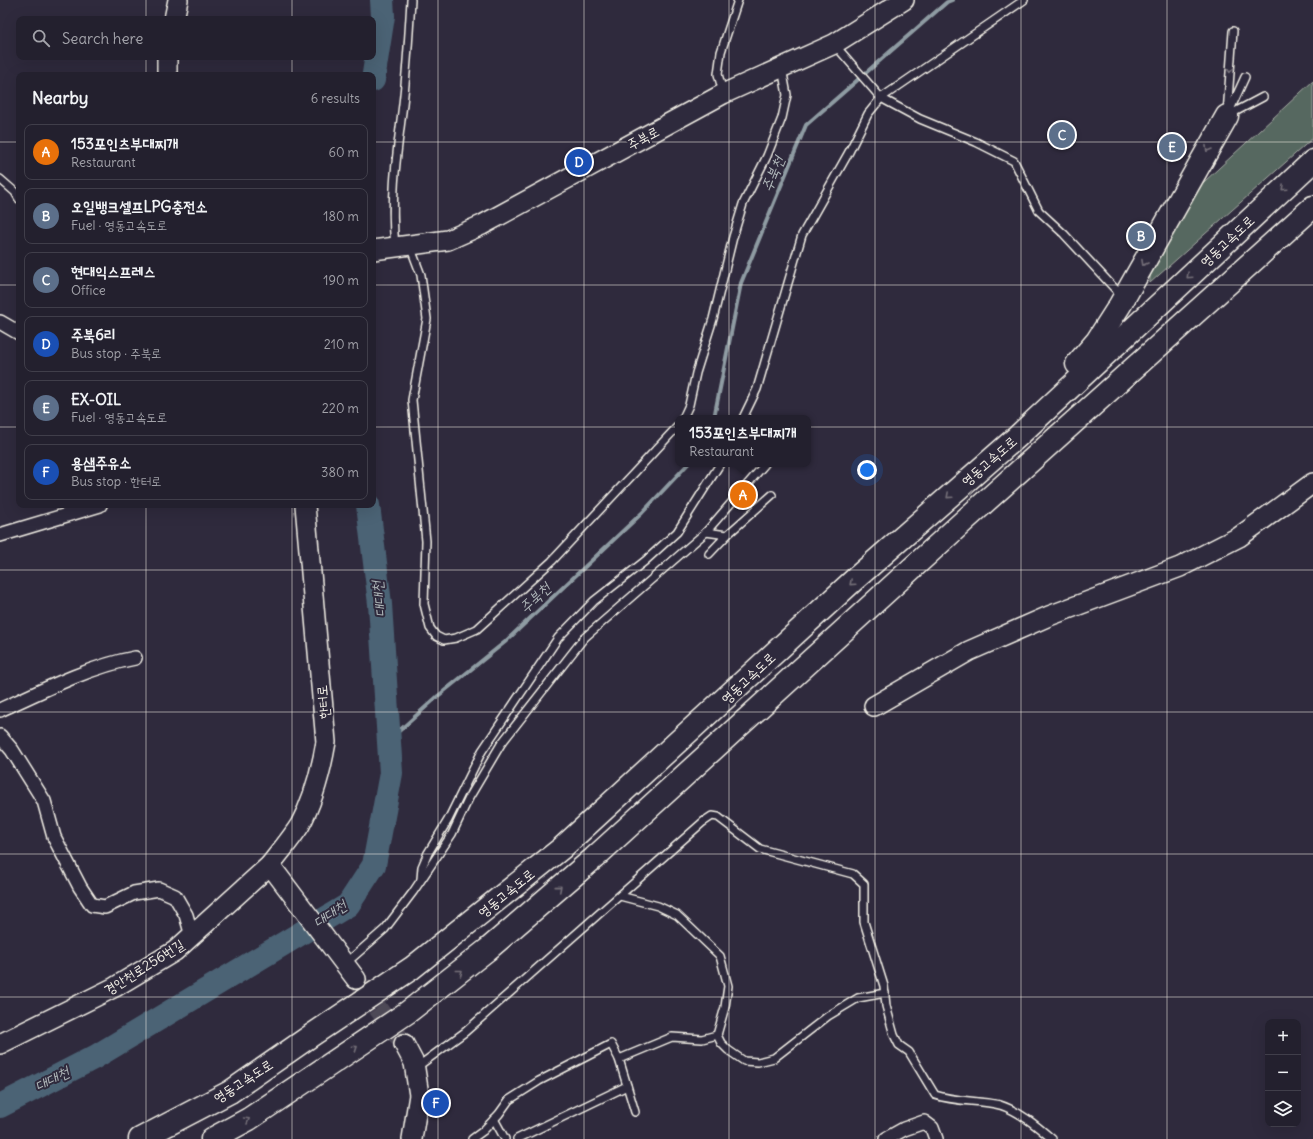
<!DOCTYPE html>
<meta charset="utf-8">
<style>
:root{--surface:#23202e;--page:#2b2836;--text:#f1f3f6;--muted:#a3a3aa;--line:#403e4a;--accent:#1a73e8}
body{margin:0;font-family:Delius,"Poor Story",sans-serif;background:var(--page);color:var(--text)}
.controls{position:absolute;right:12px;bottom:12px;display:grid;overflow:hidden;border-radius:8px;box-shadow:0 4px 16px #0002}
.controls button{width:36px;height:36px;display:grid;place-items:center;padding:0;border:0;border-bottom:1px solid var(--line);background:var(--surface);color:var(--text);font:20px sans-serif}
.you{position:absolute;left:867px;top:470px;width:14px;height:14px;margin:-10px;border:3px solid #fff;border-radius:50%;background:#1a73e8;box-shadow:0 0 0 6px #1a73e833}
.badge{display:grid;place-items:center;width:26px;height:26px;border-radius:50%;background:var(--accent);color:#fff;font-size:13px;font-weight:700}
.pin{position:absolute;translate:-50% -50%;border:2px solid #fff;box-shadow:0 1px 4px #0006}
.popup{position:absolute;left:675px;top:415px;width:136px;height:52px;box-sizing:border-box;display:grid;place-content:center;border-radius:8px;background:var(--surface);filter:drop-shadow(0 1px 3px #0005);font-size:13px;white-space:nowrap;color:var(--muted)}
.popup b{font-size:15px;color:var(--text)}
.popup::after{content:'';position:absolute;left:50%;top:100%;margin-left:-8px;border:8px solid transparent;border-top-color:var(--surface)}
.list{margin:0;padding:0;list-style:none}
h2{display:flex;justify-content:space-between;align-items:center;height:52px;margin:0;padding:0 16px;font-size:17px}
h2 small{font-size:13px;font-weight:400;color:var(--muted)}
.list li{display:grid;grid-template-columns:26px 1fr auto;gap:12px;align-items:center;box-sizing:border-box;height:56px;margin:0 8px 8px;padding:0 8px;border:1px solid var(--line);border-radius:8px}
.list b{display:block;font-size:15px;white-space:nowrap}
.list p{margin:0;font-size:13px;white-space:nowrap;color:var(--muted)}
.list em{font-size:13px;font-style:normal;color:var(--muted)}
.icon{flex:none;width:22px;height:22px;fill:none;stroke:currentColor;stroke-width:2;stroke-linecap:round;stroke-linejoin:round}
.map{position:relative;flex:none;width:1313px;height:1139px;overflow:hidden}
.search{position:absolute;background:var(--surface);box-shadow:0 4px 16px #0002;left:16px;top:16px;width:360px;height:44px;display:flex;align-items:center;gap:10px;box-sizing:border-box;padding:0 14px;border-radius:8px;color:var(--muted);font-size:15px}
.panel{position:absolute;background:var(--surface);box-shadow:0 4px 16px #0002;left:16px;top:72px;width:360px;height:436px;border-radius:8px}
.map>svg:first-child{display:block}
.green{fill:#576860;stroke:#a6aca4}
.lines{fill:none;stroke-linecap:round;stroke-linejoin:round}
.stream{stroke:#8f9ca3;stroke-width:4}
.river{stroke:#4b6375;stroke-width:24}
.secondary-tunnel{stroke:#4d4857;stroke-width:19;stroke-dasharray:19 10;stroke-linecap:butt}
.lane-casing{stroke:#f4f1e8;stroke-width:10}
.street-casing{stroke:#f4f1e8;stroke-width:16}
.secondary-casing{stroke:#f4f1e8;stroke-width:22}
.highway-casing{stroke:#f4f1e8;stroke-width:25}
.lane{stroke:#2f2a3d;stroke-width:7}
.street{stroke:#2f2a3d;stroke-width:13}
.secondary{stroke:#2f2a3d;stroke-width:19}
.highway{stroke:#2f2a3d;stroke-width:22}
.oneway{stroke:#747079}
.grid{fill:none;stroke:#f4f1e8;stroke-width:1;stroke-opacity:0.55}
.labels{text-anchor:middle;stroke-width:4;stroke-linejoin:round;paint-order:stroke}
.street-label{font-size:14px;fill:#f4f1e8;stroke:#2f2a3d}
.water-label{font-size:15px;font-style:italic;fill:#b0b8ba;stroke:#2f2a3d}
</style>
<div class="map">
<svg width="1313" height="1139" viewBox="0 0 1313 1139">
<rect width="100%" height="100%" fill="#2f2a3d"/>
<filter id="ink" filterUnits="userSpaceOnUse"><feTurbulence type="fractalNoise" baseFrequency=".025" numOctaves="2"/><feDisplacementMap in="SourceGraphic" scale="8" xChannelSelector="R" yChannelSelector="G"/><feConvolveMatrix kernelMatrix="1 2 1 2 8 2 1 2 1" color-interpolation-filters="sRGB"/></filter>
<g filter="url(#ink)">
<polygon class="green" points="1313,81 1313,138 1150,283 1150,273 1192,193"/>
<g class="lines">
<g class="stream">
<polyline points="714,418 741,283 806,125 947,2 952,0"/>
<polyline points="389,740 438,696 505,642 642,513 688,464"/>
</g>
<g class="river">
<polyline points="373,80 383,16 382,0"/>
<polyline points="0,1106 95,1057 348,905 374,865 391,773 380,604 368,505"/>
</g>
<polyline class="secondary-tunnel" points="360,984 404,1044"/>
<defs>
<g id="lane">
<polyline points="835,45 881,98 920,119 976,142 1014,161 1039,211 1064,234 1116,290"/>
<polyline points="723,93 718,74 721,52 738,0"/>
<polyline points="1229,112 1245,77"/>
<polyline points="1227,114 1233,31"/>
<polyline points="1229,115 1263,97"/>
<polyline points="0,179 15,192 19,199"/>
<polyline points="410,246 421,275 427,319 412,400 426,541 424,604 430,628 436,636 444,640 456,638 477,629 552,561 678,426"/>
<path d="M395,247C390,196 397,153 403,104C407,69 409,35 411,0"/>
<polyline points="683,418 689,405 696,373 713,319 733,237 743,204 767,156 782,118 787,95 782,68"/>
<polyline points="743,418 757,389 802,235 849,152 868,114 881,98 1024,0"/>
<polyline points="706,532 727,535 772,495"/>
<polyline points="709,554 727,535"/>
<polyline points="421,879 422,867 428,853 448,820 482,751 558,638 594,601 645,561 677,532 720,464"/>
<polyline points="620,896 658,906 677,915 720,956 728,986 725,1007 717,1035"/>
<polyline points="345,964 385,929 413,892 452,834 469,798 501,744 584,638 706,532 765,464"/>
<polyline points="619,1059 635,1112"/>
<path d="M417,1067L465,1032L703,822L712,816L718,817L760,849L853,874L864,884V922L884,986L886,1006L894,1035L899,1045L909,1052L935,1095C956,1102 978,1100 1000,1105C1019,1111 1037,1126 1052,1139"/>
<polyline points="494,1119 505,1139"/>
<polyline points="472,1139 483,1131 499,1114 509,1100 539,1081 611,1044 619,1059 672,1037 702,1039 717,1035 721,1043 728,1050 744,1061 758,1062 774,1058 828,1016 858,998 885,993"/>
<polyline points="517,1139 627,1086"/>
</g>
<g id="street">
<polyline points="0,322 19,333"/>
<polyline points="0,535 100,505"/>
<path d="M0,710C41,691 91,666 135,658"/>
<polyline points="0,736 12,750 44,801 54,837 80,887 92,905 105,907 134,893 159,889 175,896 186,915 192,936"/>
<polyline points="886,1139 904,1129 924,1122 932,1128 936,1139"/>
</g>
<g id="secondary">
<polyline points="174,19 178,0"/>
<polyline points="167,75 167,57"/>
<polyline points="373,250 448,240 482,225 723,94 834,44 904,0"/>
<path d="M305,505L326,742C321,771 314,799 300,825C291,839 280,852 270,865L356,979"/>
<polyline points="874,706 969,651 1049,616 1180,567 1239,537 1313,483"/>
<polyline points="0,1044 115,987 175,951 270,865"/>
<polyline points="404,1044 414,1063 419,1095 412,1139"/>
</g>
<g id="highway">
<polyline points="1077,364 1097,341 1120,305 1227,116"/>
<polyline points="140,1139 230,1092 312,1035 412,968 562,848 855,579 1017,437 1313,161"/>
<polyline points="212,1139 249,1119 408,1012 487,950 594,858 965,520 1313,207"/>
</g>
</defs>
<use href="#lane" class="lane-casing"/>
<use href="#street" class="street-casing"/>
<use href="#secondary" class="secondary-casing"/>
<use href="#highway" class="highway-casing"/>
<use href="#lane" class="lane"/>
<use href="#street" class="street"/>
<use href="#secondary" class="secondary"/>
<use href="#highway" class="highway"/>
</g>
<defs><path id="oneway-chevron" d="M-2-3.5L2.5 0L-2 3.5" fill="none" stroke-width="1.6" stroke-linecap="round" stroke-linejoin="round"/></defs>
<g class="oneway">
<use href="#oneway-chevron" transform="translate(1230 70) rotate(94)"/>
<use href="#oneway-chevron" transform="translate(1208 149) rotate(120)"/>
<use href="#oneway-chevron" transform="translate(1284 188) rotate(137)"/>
<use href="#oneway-chevron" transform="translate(1144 263) rotate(119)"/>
<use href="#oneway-chevron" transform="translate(1189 276) rotate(137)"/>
<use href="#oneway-chevron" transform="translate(949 496) rotate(138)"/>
<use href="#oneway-chevron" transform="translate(852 583) rotate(138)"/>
<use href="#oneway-chevron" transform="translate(559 888) rotate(-41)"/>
<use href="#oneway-chevron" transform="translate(460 972) rotate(-38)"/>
<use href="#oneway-chevron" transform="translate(355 1048) rotate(-34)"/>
<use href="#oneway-chevron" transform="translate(247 1120) rotate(-30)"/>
</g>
</g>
<path class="grid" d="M146,0V19M292,0V19M438,0V1139M584,0V1139M729,0V1139M875,0V1139M1021,0V1139M1167,0V1139M146,57V75M292,57V75M0,142H19M373,142H1313M0,285H19M373,285H1313M0,427H19M373,427H1313M146,505V1139M292,505V1139M0,570H1313M0,712H1313M0,854H1313M0,997H1313"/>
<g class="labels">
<g class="street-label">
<text transform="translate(643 138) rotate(-28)" y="5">주북로</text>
<text transform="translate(1227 241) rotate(-43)" y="5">영동고속도로</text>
<text transform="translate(989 461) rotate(-41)" y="5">영동고속도로</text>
<text transform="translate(748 678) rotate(-43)" y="5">영동고속도로</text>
<text transform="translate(323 702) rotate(-95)" y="5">한터로</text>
<text transform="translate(506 893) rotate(-39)" y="5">영동고속도로</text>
<text transform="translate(144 967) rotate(-32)" y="5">경안천로256번길</text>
<text transform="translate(243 1081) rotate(-33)" y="5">영동고속도로</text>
</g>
<g class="water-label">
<text transform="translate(773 174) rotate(-68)" y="5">주북천</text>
<text transform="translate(535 598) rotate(-43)" y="5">주북천</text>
<text transform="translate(379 599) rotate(-96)" y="5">대대천</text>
<text transform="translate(330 914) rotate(-34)" y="5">대대천</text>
<text transform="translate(52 1079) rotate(-27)" y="5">대대천</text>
</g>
</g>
</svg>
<div class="controls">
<button>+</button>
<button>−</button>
<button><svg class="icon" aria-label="layers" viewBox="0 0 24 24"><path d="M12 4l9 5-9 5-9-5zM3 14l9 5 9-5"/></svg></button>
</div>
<div class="you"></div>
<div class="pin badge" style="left:743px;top:495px;background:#e8710a">A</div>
<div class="popup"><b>153포인츠부대찌개</b>Restaurant</div>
<div class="pin badge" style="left:1141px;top:236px;background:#5c6f8a">B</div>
<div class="pin badge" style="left:1062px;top:135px;background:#5c6f8a">C</div>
<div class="pin badge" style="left:579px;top:162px;background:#1a4fb4">D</div>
<div class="pin badge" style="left:1172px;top:147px;background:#5c6f8a">E</div>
<div class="pin badge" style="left:436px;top:1103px;background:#1a4fb4">F</div>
<div class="search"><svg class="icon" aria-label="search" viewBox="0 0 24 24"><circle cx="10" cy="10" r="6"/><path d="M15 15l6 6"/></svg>Search here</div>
<section class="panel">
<h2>Nearby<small>6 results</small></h2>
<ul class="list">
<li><span class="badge" style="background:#e8710a">A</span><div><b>153포인츠부대찌개</b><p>Restaurant</p></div><em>60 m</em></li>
<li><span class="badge" style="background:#5c6f8a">B</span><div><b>오일뱅크셀프LPG충전소</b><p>Fuel · 영동고속도로</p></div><em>180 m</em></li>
<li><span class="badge" style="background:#5c6f8a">C</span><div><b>현대익스프레스</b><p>Office</p></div><em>190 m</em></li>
<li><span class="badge" style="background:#1a4fb4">D</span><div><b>주북6리</b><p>Bus stop · 주북로</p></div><em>210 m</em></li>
<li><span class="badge" style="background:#5c6f8a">E</span><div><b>EX-OIL</b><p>Fuel · 영동고속도로</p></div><em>220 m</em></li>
<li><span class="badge" style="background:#1a4fb4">F</span><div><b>용샘주유소</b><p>Bus stop · 한터로</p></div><em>380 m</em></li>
</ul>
</section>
</div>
